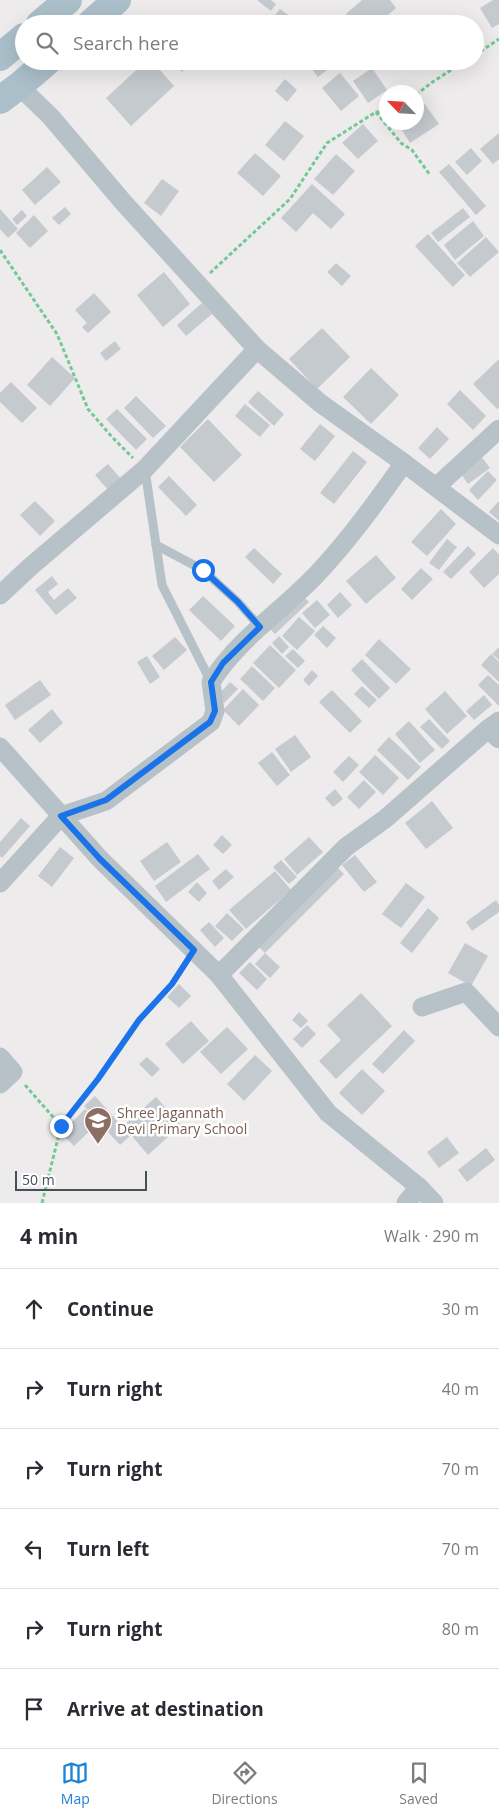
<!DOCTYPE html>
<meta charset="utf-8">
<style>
:root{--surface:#fff;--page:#f2f2f3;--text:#2b2b33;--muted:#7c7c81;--line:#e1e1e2;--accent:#1d83d6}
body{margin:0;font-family:"Open Sans",sans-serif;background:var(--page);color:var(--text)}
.compass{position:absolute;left:379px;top:85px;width:45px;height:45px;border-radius:50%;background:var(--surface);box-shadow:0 5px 20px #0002;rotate:295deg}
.scale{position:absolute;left:15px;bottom:12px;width:132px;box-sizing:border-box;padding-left:5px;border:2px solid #455158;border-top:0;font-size:14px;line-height:18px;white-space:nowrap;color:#455158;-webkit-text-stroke:4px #fff;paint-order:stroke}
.stop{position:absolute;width:15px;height:15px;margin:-11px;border:4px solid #1a73e8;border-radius:50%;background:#fff}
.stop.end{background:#1a73e8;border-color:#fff;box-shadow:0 1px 5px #0008}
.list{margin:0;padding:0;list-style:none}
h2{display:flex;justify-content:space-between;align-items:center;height:65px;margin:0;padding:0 20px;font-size:21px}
h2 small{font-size:16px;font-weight:400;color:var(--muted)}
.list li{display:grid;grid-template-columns:32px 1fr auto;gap:15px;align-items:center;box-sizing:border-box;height:80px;padding:0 20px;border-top:1px solid var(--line)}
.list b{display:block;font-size:19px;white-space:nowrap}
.list em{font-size:16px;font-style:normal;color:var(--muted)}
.icon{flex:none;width:28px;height:28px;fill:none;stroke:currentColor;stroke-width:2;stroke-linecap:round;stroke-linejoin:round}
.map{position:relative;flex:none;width:499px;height:1203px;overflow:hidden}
.search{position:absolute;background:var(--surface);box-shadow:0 5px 20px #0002;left:15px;right:15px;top:15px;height:55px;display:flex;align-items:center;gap:12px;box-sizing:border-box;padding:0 18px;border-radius:28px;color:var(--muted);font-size:19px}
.sheet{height:545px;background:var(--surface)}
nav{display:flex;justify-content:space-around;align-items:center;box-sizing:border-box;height:70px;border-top:1px solid var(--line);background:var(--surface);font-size:14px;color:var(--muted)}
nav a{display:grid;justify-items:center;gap:2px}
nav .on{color:var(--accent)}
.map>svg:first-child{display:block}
.building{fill:#c5cacf}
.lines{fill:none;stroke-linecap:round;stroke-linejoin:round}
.path{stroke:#73c995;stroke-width:3;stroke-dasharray:4 2.5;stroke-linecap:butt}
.lane{stroke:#b7c2c8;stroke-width:9}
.street{stroke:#b7c2c8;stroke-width:19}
.primary{stroke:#abbfca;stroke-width:28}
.route{stroke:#1a73e8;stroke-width:6}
.labels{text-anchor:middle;stroke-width:5;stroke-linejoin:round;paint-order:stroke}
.education-label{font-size:14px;fill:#785e54;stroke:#fff;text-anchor:start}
</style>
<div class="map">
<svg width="499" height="1203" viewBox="0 0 499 1203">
<rect width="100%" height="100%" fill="#eeebec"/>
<g class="building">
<polygon points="257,0 271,0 276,4 271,11"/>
<polygon points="362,0 390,0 396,8 378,24 355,24 346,14"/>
<polygon points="493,0 499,0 499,24 492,28 480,8"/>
<polygon points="280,9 293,18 288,24 275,15"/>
<polygon points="146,61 152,61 174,86 131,126 106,98"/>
<polygon points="173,61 194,61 182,72"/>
<polygon points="306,61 332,61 335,64 318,77"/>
<polygon points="372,68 387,90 368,103 353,81"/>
<polygon points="340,73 359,96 341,111 322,88"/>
<polygon points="285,79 297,90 287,102 275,91"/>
<polygon points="424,103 439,124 410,143 397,122 416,122 416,108"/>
<polygon points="285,121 304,136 284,161 265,145"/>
<polygon points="363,124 378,141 358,159 342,143"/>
<polygon points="499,133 499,159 493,164 480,149"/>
<polygon points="471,148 482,161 467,175 455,162"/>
<polygon points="255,153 281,176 263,196 237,173"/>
<polygon points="336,154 355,171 333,195 314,179"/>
<polygon points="449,164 486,206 476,215 439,172"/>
<polygon points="47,167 61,182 35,205 22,190"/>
<polygon points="162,179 179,191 161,216 144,203"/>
<polygon points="312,184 345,214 331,229 313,213 296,232 281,218"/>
<polygon points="65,207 71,214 59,225 52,218"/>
<polygon points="463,208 470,217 438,242 431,233"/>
<polygon points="0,209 18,229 8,238 0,229"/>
<polygon points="22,210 27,216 17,225 12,219"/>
<polygon points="34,215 48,231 30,248 16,233"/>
<polygon points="473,221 484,236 455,260 444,245"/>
<polygon points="428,234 465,275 453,287 415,246"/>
<polygon points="486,237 499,252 470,277 457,263"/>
<polygon points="336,263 351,276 342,286 327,272"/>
<polygon points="164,272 190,304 163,327 137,295"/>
<polygon points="94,293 111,312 88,333 82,327 87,323 75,310"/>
<polygon points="202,303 212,314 186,336 177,325"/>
<polygon points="322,328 350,357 317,389 289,359"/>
<polygon points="115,341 121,349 106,361 100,353"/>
<polygon points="52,357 75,378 50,406 27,385"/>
<polygon points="499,359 499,407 497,409 473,384"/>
<polygon points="371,368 399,395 371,424 343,397"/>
<polygon points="11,382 37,408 22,423 0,402 0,393"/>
<polygon points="460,390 486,416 473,430 447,404"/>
<polygon points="258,391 284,414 274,426 248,402"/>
<polygon points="136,396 166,426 153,438 124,408"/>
<polygon points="245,404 270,425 260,437 235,416"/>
<polygon points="117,409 147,439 136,450 106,419"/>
<polygon points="208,419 242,455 214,482 180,447"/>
<polygon points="320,424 335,436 315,461 300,449"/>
<polygon points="437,427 449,439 430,459 418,448"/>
<polygon points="353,451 367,462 334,504 320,493"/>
<polygon points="478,452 490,468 468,484 457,468"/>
<polygon points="108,464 122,480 109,491 95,475"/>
<polygon points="488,471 497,480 478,500 469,490"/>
<polygon points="169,476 197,505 186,516 158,487"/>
<polygon points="35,501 55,521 40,536 20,515"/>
<polygon points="499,501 499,521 489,512"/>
<polygon points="441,509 456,524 427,556 411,542"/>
<polygon points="447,539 457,547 439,570 429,563"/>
<polygon points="468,546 476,554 451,579 443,572"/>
<polygon points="254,548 282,574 273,584 245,557"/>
<polygon points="493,548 499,555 499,574 484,588 469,572"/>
<polygon points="376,555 396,578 366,604 346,581"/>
<polygon points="421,568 433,579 412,600 401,589"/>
<polygon points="52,576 58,584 48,592 54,600 68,588 77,598 56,615 35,590"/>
<polygon points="340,592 352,605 338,618 327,605"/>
<polygon points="203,596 235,626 221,641 189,610"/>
<polygon points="303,596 309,602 275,634 269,628"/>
<polygon points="317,600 330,615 315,628 302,613"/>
<polygon points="299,617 315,631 297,650 282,636"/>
<polygon points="323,626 336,638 327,648 314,635"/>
<polygon points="279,636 289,647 282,654 272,643"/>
<polygon points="175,637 187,650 164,670 152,656"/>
<polygon points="379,639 411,669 396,684 365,655"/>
<polygon points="270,645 296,670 279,688 253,663"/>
<polygon points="499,647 499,660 492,654"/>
<polygon points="293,649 305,661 298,668 285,656"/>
<polygon points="491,654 499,662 499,682 481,665"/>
<polygon points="147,656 160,677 150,684 137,662"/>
<polygon points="362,659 390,688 379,699 351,670"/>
<polygon points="252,666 275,688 263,701 240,679"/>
<polygon points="312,670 318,676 309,686 303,680"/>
<polygon points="488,675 499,685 499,706 478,685"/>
<polygon points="40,680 51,695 15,720 5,705"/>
<polygon points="230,682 238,689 224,703 217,696"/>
<polygon points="362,686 377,700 369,708 354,694"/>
<polygon points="243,689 259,705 239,726 223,710"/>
<polygon points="332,690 362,721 350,733 319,702"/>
<polygon points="445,691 467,716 447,734 425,709"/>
<polygon points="484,695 492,705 474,720 466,711"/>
<polygon points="52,709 63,723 40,743 28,730"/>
<polygon points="429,719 450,741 442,749 420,727"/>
<polygon points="409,721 435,750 420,763 395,734"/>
<polygon points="295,735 311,757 291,772 275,749"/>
<polygon points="389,737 421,767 408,780 377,750"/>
<polygon points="272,752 290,775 277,786 258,763"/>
<polygon points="375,755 399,778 383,795 359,772"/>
<polygon points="349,756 359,765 343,782 333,772"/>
<polygon points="364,780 376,792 359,809 347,797"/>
<polygon points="335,789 343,799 333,807 325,798"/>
<polygon points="432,801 453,828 426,849 405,823"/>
<polygon points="21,818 30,826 2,858 0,856 0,842"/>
<polygon points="222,835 232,845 223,854 213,845"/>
<polygon points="309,837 323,852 297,875 284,859"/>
<polygon points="167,842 181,862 154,881 140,861"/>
<polygon points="60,847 74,858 52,887 38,876"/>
<polygon points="198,854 210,869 166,902 155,886"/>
<polygon points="355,855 377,882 364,892 342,865"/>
<polygon points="281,860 297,877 289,884 273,867"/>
<polygon points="334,864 344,874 265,953 255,943"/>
<polygon points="226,869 234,877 219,890 212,881"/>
<polygon points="275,871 291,890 246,929 229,910"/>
<polygon points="197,882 207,893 199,902 188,892"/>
<polygon points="406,883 425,897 401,928 382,914"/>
<polygon points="496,900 499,905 499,912 472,931 466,922"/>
<polygon points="428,908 439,918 412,953 400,943"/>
<polygon points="227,913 244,929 232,941 215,926"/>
<polygon points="209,922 224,938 215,947 200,930"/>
<polygon points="465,943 488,956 471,986 448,973"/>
<polygon points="265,953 280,967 270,978 255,964"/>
<polygon points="250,962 267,979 257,990 239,973"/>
<polygon points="179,984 191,996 179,1008 167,997"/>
<polygon points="361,993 392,1026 336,1079 319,1061 341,1040 327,1025"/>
<polygon points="299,1012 308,1021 301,1028 292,1020"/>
<polygon points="191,1021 209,1041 183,1064 165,1044"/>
<polygon points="307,1025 316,1034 302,1048 293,1039"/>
<polygon points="227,1027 248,1049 221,1074 200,1052"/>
<polygon points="404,1030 415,1041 383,1074 372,1064"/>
<polygon points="255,1055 272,1071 244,1101 227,1084"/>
<polygon points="147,1057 160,1069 152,1077 139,1064"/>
<polygon points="362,1069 385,1091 362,1115 339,1093"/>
<polygon points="95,1096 127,1132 123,1126 156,1097 181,1125 148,1155 131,1135 120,1145 84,1106"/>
<polygon points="85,1109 98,1123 74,1146 61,1133"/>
<polygon points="447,1137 459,1153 439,1168 427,1152"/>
<polygon points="486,1148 495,1160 467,1182 458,1170"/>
</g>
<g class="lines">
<g class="path">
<polyline points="475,55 499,39"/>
<polyline points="416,95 431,83 465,61"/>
<polyline points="376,112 401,143 412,150 430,175"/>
<polyline points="0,250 57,334 88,409 112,437 133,458"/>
<polyline points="210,273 290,199 327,143 376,112 386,112"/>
<polyline points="25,1085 61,1126 98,1079 139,1020 172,984 184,965"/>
<polyline points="42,1203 61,1126"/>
</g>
<g class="lane">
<polyline points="145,470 162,585 211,682"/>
<polyline points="156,545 203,570 238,602 260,627"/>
</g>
<g class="street">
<polyline points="19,86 51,117 123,202 257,349 320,403 404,463 499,535"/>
<polyline points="436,487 499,429"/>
<polyline points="0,595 30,567 145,469 257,349"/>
<polyline points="499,721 488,729 499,739"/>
<polyline points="0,747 100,859 219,975 328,1113 419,1187 434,1203"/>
<path d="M0,883L61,816L106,801L211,722L215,711L211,682C238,639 283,610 317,574C349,540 377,501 404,463"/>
<polyline points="219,975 346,847 385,819 488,729"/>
<polyline points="422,1007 466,992 499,1027"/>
<polyline points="0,1057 13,1072 0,1084"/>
<polyline points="406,1203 419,1187"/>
</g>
<g class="primary">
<polyline points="40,24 68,0"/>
<polyline points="90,24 117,0"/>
<polyline points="0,57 24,37"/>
<polyline points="0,100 19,86 48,61"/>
</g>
</g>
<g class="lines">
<polyline class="route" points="61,1126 98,1079 139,1020 172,984 194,950 100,859 61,816 106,800 210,722 215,711 211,682 223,663 260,627 238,602 203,570"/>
</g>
<defs>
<symbol id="school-pin" viewBox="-11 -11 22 30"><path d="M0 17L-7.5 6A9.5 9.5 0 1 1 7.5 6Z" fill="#8d6e63" stroke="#fff"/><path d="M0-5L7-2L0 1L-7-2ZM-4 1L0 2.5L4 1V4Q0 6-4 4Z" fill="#fff"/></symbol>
</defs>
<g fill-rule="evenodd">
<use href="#school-pin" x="82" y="1105" width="32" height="43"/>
</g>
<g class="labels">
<g class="education-label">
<text x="117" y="1118">Shree Jagannath<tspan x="117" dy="16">Devi Primary School</tspan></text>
</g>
</g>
</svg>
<svg class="compass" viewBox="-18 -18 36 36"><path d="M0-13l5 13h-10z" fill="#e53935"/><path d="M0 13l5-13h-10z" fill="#7c7c81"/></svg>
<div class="scale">50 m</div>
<div class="stop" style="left:203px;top:570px"></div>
<div class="stop end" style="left:61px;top:1126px"></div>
<div class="search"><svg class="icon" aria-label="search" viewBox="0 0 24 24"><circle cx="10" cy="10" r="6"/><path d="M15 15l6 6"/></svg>Search here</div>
</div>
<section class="sheet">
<h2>4 min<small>Walk · 290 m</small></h2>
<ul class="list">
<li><svg class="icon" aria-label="ahead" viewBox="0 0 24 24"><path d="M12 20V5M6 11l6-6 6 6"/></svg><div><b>Continue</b></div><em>30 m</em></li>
<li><svg class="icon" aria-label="right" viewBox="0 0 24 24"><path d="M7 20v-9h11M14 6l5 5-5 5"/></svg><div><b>Turn right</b></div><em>40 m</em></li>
<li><svg class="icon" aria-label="right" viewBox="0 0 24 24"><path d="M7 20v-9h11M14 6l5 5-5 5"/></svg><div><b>Turn right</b></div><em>70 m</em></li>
<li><svg class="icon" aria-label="left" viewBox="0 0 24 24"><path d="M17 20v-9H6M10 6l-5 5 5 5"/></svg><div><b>Turn left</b></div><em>70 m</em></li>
<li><svg class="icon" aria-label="right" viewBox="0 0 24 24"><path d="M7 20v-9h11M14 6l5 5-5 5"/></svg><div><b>Turn right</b></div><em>80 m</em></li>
<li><svg class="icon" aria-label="arrive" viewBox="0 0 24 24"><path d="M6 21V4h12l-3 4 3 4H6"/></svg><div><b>Arrive at destination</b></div></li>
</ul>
</section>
<nav>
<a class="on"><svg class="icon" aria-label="map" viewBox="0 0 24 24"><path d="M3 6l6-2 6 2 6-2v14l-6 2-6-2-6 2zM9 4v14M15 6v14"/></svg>Map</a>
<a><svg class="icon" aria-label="directions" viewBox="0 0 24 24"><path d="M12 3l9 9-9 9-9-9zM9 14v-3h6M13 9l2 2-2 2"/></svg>Directions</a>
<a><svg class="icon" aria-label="saved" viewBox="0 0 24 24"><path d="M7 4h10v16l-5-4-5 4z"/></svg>Saved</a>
</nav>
